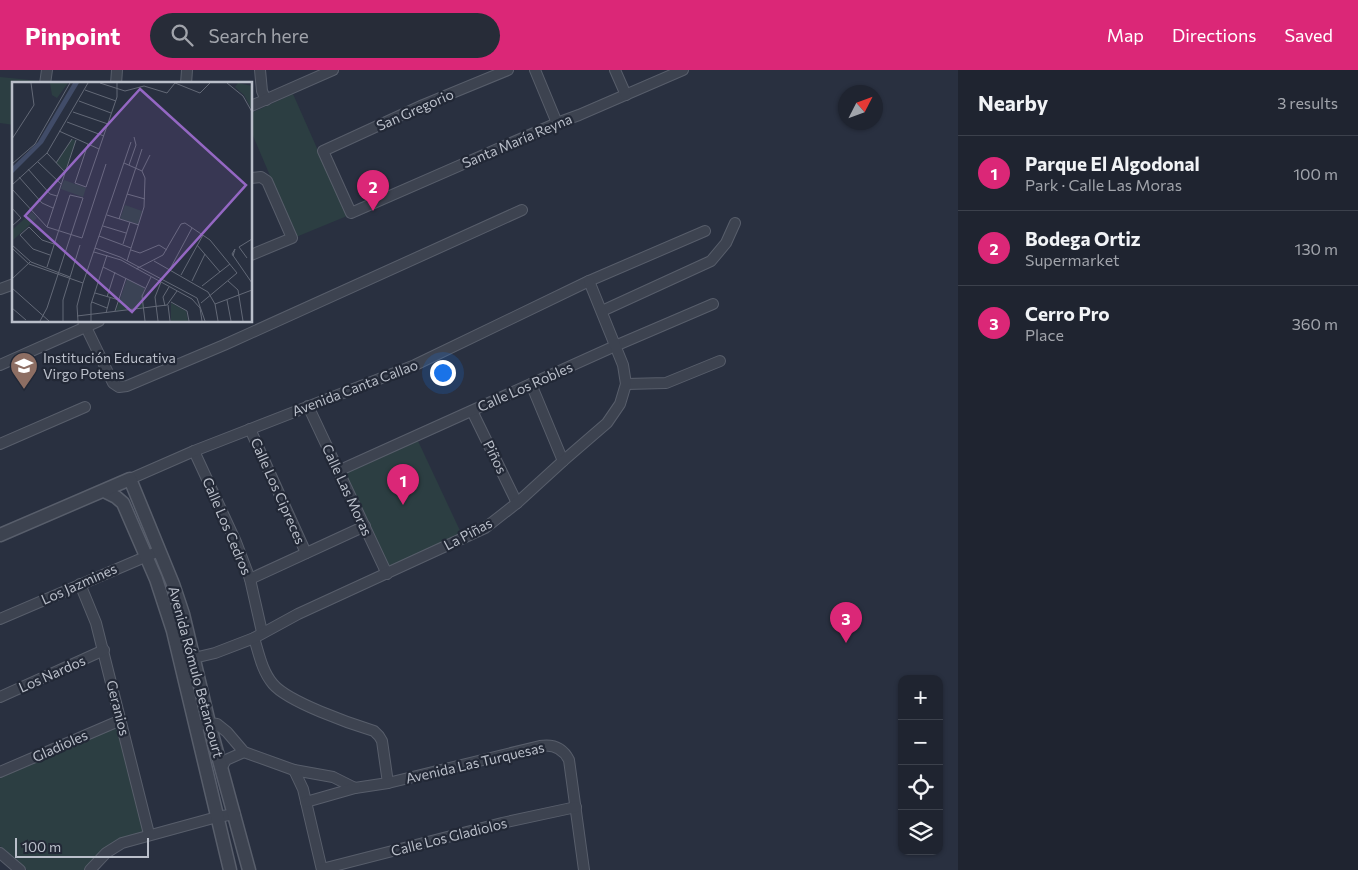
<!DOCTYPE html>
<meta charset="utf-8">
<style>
:root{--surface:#1f2430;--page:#272c38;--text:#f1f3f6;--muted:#a1a4ab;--line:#3c414c;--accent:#db2777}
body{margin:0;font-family:Commissioner,sans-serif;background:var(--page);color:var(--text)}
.controls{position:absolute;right:15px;bottom:15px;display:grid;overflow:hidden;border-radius:10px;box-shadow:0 1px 4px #0004}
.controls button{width:45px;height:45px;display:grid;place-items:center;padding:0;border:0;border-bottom:1px solid var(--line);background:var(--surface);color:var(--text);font:25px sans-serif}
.compass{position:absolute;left:838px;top:15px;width:45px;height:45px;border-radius:50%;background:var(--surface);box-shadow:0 1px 4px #0004;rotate:48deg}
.scale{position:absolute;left:15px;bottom:12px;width:134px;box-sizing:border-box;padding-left:5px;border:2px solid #babfca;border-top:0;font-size:14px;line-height:18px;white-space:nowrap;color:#babfca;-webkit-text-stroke:4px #222836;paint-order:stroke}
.you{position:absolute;left:442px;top:302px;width:18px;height:18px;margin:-12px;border:4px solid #fff;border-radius:50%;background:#1a73e8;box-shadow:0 0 0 8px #1a73e833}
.badge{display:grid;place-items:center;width:32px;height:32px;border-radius:50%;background:var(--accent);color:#fff;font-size:16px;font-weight:700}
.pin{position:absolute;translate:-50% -41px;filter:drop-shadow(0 1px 2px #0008)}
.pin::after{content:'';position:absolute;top:26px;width:18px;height:15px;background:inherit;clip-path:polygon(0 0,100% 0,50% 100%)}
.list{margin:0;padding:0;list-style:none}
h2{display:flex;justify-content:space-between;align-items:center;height:65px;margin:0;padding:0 20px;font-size:21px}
h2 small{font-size:16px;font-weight:400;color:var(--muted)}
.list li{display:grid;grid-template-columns:32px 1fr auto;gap:15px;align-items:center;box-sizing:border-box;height:75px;padding:0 20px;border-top:1px solid var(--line)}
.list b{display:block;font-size:19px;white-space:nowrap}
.list p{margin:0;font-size:16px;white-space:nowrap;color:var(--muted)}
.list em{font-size:16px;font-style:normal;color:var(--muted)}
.icon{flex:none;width:28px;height:28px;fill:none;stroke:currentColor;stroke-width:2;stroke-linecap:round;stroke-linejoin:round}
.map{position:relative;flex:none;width:958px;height:800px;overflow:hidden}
header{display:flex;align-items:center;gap:30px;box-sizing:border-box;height:70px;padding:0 25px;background:var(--accent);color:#fff}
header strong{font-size:24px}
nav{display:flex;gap:28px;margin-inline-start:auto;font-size:18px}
.search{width:350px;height:45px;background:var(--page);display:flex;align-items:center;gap:12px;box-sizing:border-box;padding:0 18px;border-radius:28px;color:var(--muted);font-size:19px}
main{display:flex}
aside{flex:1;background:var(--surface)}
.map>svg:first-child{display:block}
.green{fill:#2c3e42}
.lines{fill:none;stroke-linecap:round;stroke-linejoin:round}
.minor-casing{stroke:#585e6b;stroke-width:12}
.tertiary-casing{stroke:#585e6b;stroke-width:15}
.minor{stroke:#3d4350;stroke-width:10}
.tertiary{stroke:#3d4350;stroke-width:12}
.labels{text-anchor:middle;stroke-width:4.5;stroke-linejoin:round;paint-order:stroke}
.street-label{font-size:14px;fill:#babfca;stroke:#222836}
.poi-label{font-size:14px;fill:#babfca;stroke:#222836;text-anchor:start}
.inset-road{fill:none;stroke:#636977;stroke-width:1}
.view{fill:#9467c3;fill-opacity:0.15;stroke:#9467c3;stroke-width:2.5}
.inset-edge{fill:none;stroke:#babfca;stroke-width:2.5}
</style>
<header>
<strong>Pinpoint</strong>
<div class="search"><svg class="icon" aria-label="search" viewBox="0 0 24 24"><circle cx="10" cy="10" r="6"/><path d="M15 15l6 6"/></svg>Search here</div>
<nav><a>Map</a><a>Directions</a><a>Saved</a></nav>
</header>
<main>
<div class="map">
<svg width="958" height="800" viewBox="0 0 958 800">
<rect width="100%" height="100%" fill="#293040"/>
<g class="green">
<polygon points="0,7 40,11 40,14 14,14 14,55 0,53"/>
<polygon points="293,24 347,146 296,167 251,61 251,43"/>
<polygon points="418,371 462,465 389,499 345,404"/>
<path d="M118,655L144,761C112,771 107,775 85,800H27L0,776V706Z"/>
</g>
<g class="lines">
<defs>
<g id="minor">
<polyline points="260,0 262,21 266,30"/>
<polyline points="508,0 423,35 323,81 351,143 557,53 579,45 683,0"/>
<polyline points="535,0 557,53"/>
<polyline points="615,0 626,25"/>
<polyline points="45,14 47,0"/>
<polyline points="116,14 117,0"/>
<polyline points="186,14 187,0"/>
<polyline points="251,36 333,0"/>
<polyline points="251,108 261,107 267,111 292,168 251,185"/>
<polyline points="0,219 14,214"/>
<polyline points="602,241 711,191 726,173 735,153"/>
<polyline points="83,251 113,313 119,317 127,316 224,275 522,140"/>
<polyline points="0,295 99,251"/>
<polyline points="531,314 563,391"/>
<polyline points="626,314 666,313 720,291"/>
<polyline points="308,336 387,504"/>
<polyline points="472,341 517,433"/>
<polyline points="250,359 306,483"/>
<polyline points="0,374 85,337"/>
<polyline points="194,381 236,472 250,509 262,562"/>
<polyline points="338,401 615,276 713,234"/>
<polyline points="130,409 194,381 415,295 589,211 705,161"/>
<polyline points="250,509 365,456"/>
<polyline points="80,514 96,553 149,764"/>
<polyline points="0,549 159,481"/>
<path d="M254,568C259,584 262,601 273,614C288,632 351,654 374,661L379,666L382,671L388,713"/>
<polyline points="194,588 215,583 254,568 298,544 485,458 517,433 563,391 607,353 620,334 626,314 623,295 589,211"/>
<polyline points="0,627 104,580"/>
<path d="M196,656L209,653L217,654L227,662L244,682L294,700L333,707L355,718L388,713L540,676C553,674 563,678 569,690L584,800"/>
<polyline points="222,697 226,690 244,682"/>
<polyline points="294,700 303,719 322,800"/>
<polyline points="0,702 121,650"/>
<polyline points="306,732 355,718"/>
<polyline points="0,783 20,800"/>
<polyline points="322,799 502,753 576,737"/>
<polyline points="90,800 106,783 122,773 217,747 235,744"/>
</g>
<g id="tertiary">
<polyline points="104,421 116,427 123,433 156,509 173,561 230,800"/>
<polyline points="0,465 130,409 173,514 183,544 209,653 249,800"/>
</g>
</defs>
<use href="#minor" class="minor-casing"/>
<use href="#tertiary" class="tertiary-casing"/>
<use href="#minor" class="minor"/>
<use href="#tertiary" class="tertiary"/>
</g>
<defs>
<symbol id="school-pin" viewBox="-11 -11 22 30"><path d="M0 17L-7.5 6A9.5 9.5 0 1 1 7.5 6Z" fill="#8d6e63" stroke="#222836"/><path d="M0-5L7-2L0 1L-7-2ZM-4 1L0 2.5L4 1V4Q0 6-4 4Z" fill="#fff"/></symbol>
</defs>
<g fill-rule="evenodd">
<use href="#school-pin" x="8" y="280" width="32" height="43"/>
</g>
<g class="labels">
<g class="street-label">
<text transform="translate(415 40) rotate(-24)" y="5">San Gregorio</text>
<text transform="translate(517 71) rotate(-23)" y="5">Santa María Reyna</text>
<text transform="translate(525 317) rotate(-24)" y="5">Calle Los Robles</text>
<text transform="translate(355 318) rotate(-21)" y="5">Avenida Canta Callao</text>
<text transform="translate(495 387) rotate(64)" y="5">Piños</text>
<text transform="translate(347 420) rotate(65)" y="5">Calle Las Moras</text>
<text transform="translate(278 421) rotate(66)" y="5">Calle Los Cipreces</text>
<text transform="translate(227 456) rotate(67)" y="5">Calle Los Cedros</text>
<text transform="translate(468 464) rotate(-28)" y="5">La Piñas</text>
<text transform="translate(79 514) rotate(-24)" y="5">Los Jazmines</text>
<text transform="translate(196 602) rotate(75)" y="5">Avenida Rómulo Betancourt</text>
<text transform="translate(52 604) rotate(-24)" y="5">Los Nardos</text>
<text transform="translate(118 638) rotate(76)" y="5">Geranios</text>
<text transform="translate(60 676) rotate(-24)" y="5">Gladioles</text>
<text transform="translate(475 693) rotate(-13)" y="5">Avenida Las Turquesas</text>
<text transform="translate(449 767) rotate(-14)" y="5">Calle Los Gladiolos</text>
</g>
<g class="poi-label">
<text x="43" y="293">Institución Educativa<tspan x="43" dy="16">Virgo Potens</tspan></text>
</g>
</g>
<g transform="translate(12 12)">
<rect width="240" height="240" fill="#293040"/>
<path d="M38,1H56L45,16L40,13ZM226,1L240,4V28L232,13L223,5ZM60,57L64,59L53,89L44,81ZM52,98L74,106L71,115L49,107ZM113,123L130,129L126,142L108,137ZM20,130L25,136L0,159V148ZM115,197L132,206L131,225L104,229ZM159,221L174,229L176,239H159Z" fill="#2c3e42"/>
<path d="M61,1H67L31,61L0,92V85L26,60Z" fill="#414c68"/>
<path class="inset-road" d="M88,1L113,9L132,4L155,11L163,1M163,1L188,11L198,1M215,1L231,14L240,30M73,8L104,19M67,19L99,31M61,30L96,42M55,40L92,54M47,49L87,67M0,57L22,23L19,1M76,62L63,101L74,105L105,15V1M35,71L53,90M26,80L49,102M44,81L60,57M112,81L130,89L133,96L132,125L115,179M0,82L23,62L58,1M117,83L124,63L122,55M16,87L38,112L45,114M130,89L138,73M7,95L30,121L41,126M0,103L35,71L76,1M0,107L35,145L70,156L94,82M115,112L133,117M0,126L9,136L0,144M95,133L127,143M107,137L130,67M91,144L114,151M35,145L64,58M87,154L119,166M111,162L118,140M0,163L19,180L58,195M185,163L208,190M0,166L17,182L71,201M83,166L108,175L185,216L193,239M119,168L128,171L147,163L155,168M82,170L109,178L180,217L188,226L190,239M38,173L21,167L8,153L17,145L30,158L42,162M221,174L223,167L220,172L240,201M235,176L227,165L240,157M142,179L196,210L203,222L206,239M91,185L133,206M124,187L151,173L169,142L173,141L198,158L225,191L189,221M158,187L180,146M169,193L191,153M0,197L18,180M180,199L193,172M216,199L226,208L231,239M190,204L218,182M0,206L37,239M83,211L107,218M95,215L103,190M215,218L219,239M80,220L95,226M159,220L175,229L177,239M203,222L240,208M156,223L158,239M153,224L151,215L157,205M0,226L14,238M103,229L114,196M94,231L98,216M65,234L155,223L165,209M28,239L35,226L71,116L58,113L35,185M51,239V218L68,163M66,239L65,224L71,201L119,60M79,239V222L95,173M133,239L130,214L139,195M146,239L143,215L149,200"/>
<path class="view" d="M128,7L234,103L120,230L13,134Z"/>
<rect width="240" height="240" class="inset-edge"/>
</g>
</svg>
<div class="controls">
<button>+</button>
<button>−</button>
<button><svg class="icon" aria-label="locate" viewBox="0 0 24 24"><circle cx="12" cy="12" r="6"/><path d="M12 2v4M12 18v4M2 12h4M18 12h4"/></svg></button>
<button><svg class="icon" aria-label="layers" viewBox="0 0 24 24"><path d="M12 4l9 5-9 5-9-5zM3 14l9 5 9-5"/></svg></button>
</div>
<svg class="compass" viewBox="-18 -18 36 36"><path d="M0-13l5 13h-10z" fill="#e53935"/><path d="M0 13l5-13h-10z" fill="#a1a4ab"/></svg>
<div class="scale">100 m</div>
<div class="you"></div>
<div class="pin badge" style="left:403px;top:435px">1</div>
<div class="pin badge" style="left:373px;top:141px">2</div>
<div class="pin badge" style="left:846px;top:573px">3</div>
</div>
<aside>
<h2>Nearby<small>3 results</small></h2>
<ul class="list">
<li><span class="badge">1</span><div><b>Parque El Algodonal</b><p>Park · Calle Las Moras</p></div><em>100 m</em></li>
<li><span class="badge">2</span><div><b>Bodega Ortiz</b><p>Supermarket</p></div><em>130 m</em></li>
<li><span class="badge">3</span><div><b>Cerro Pro</b><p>Place</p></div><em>360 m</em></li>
</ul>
</aside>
</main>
